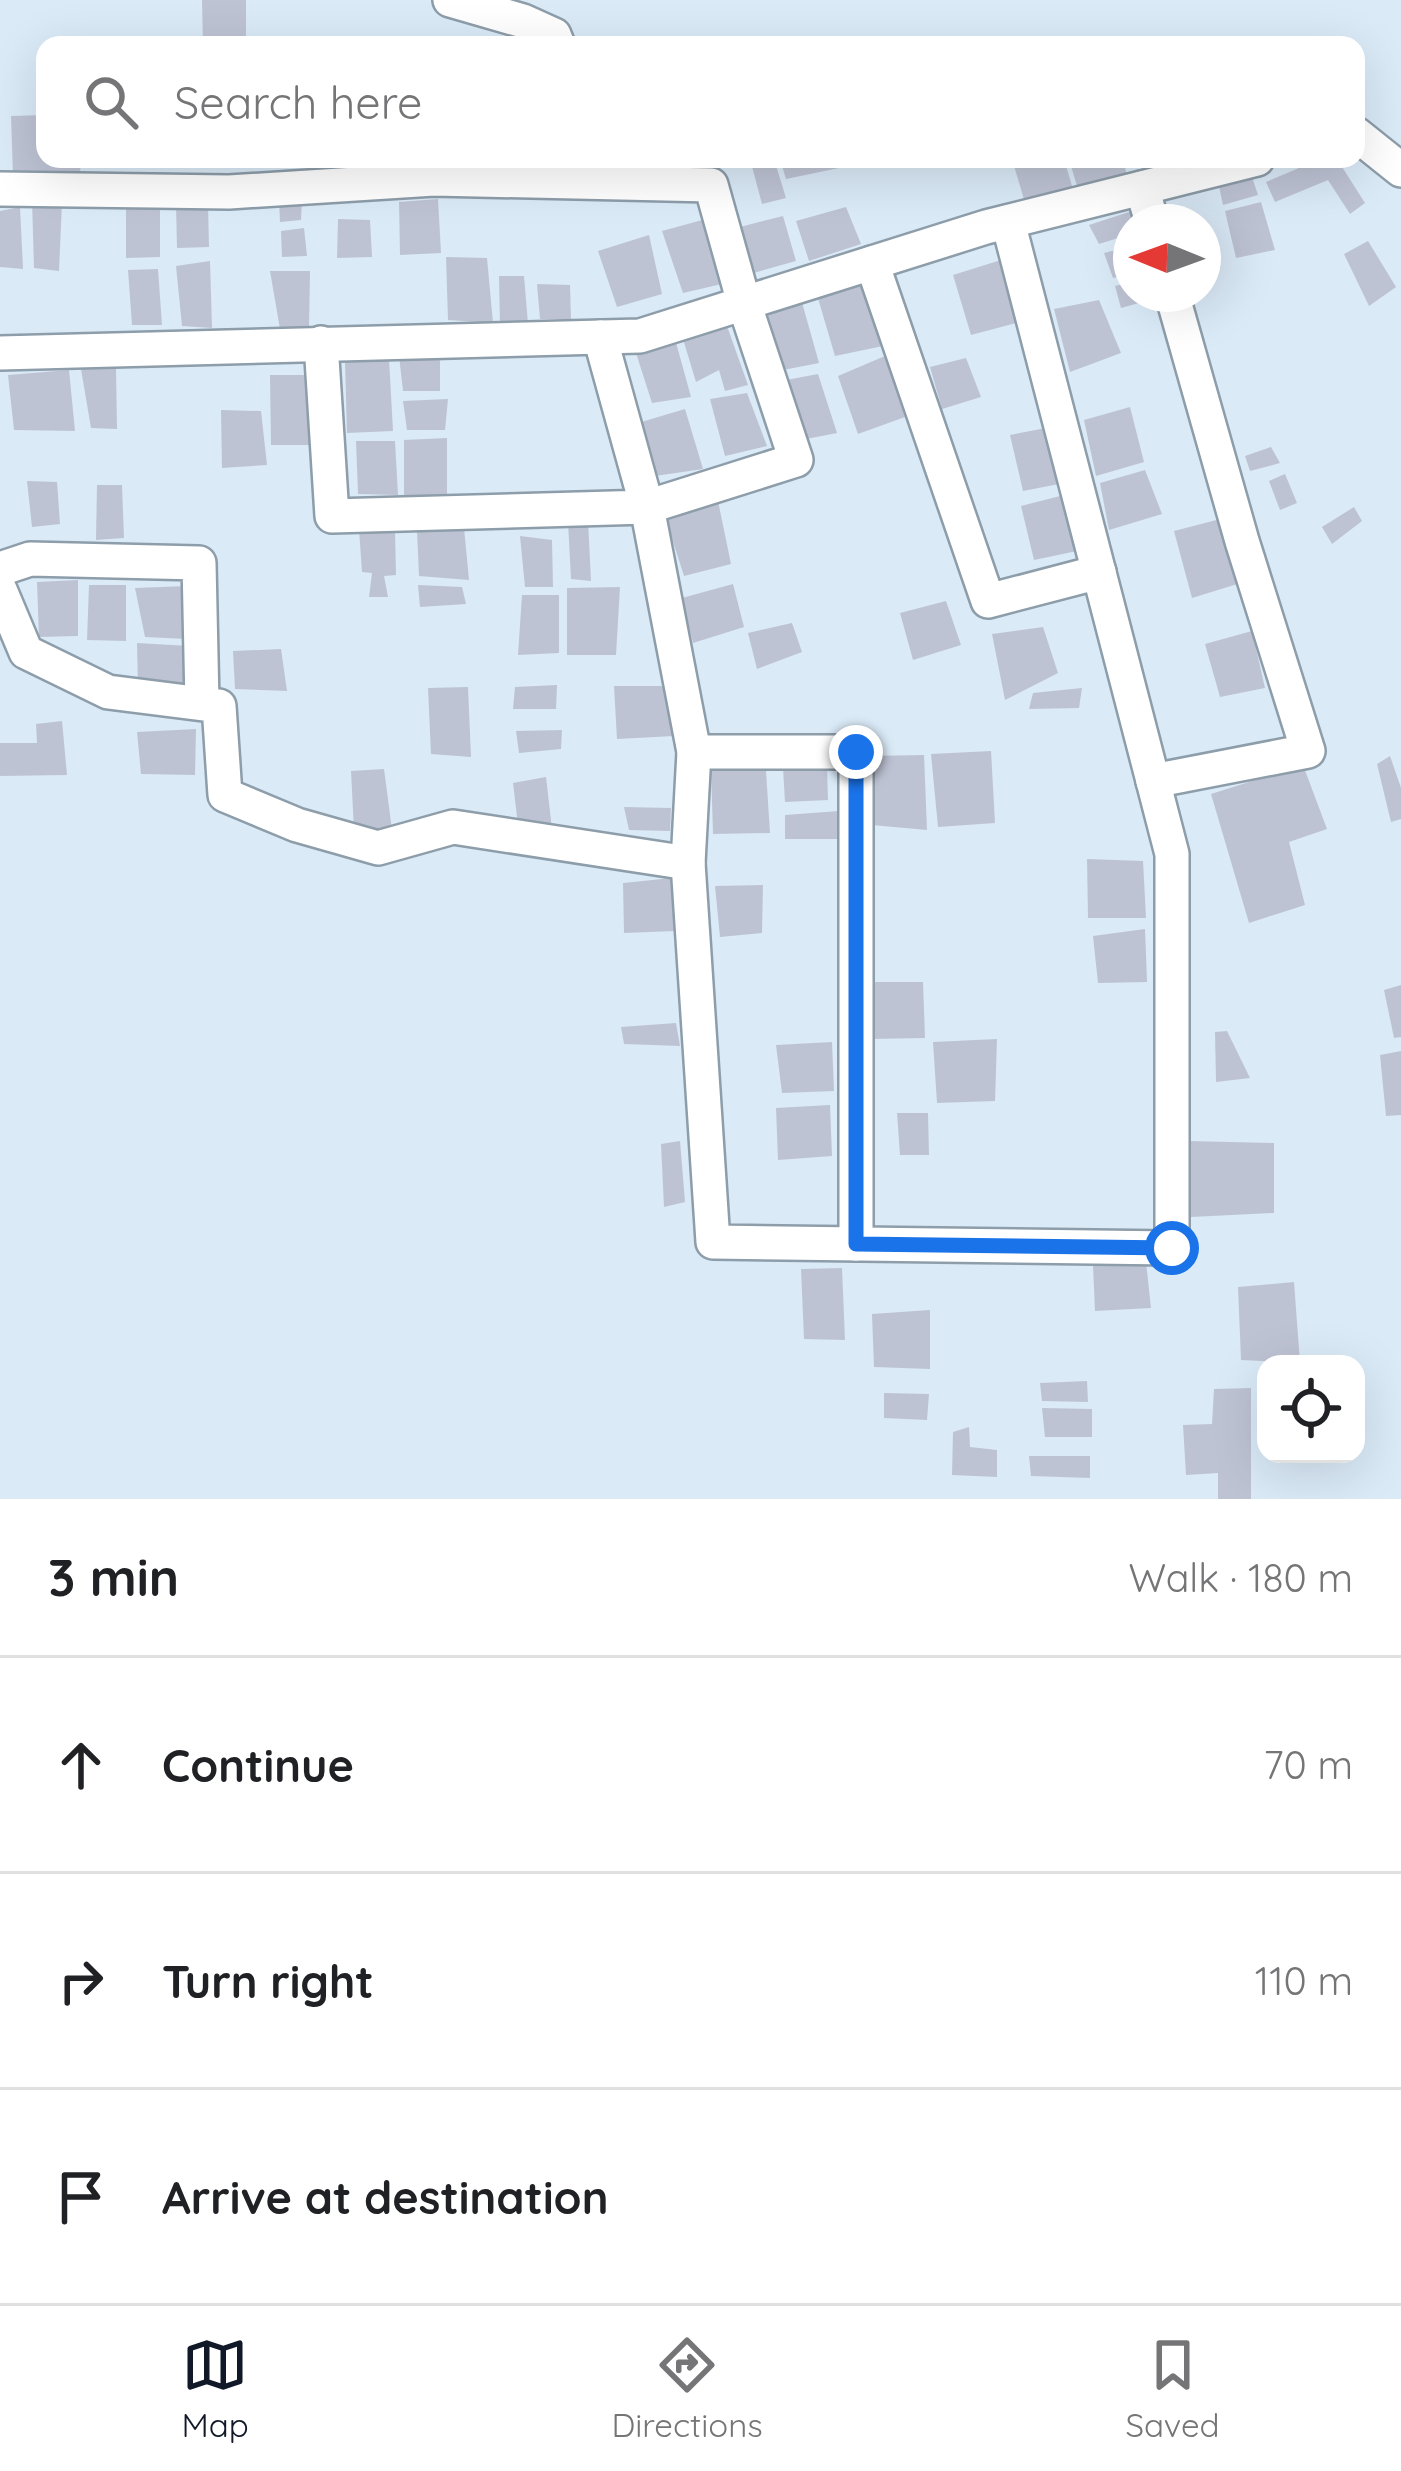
<!DOCTYPE html>
<meta charset="utf-8">
<style>
:root{--surface:#fff;--page:#f2f2f2;--text:#202124;--muted:#757577;--line:#e0e0e0;--accent:#111827}
body{margin:0;font-family:Quicksand,sans-serif;background:var(--page);color:var(--text)}
.controls{position:absolute;right:36px;bottom:36px;display:grid;overflow:hidden;border-radius:24px;box-shadow:0 12px 48px #0002}
.controls button{width:108px;height:108px;display:grid;place-items:center;padding:0;border:0;border-bottom:3px solid var(--line);background:var(--surface);color:var(--text);font:60px sans-serif}
.compass{position:absolute;left:1113px;top:204px;width:108px;height:108px;border-radius:50%;background:var(--surface);box-shadow:0 12px 48px #0002;rotate:271deg}
.stop{position:absolute;width:36px;height:36px;margin:-27px;border:9px solid #1a73e8;border-radius:50%;background:#fff}
.stop.end{background:#1a73e8;border-color:#fff;box-shadow:0 3px 12px #0008}
.list{margin:0;padding:0;list-style:none}
h2{display:flex;justify-content:space-between;align-items:center;height:156px;margin:0;padding:0 48px;font-size:51px}
h2 small{font-size:39px;font-weight:400;color:var(--muted)}
.list li{display:grid;grid-template-columns:78px 1fr auto;gap:36px;align-items:center;box-sizing:border-box;height:216px;padding:0 48px;border-top:3px solid var(--line)}
.list b{display:block;font-size:45px;white-space:nowrap}
.list em{font-size:39px;font-style:normal;color:var(--muted)}
.icon{flex:none;width:66px;height:66px;fill:none;stroke:currentColor;stroke-width:2;stroke-linecap:round;stroke-linejoin:round}
.map{position:relative;flex:none;width:1401px;height:1499px;overflow:hidden}
.search{position:absolute;background:var(--surface);box-shadow:0 12px 48px #0002;left:36px;right:36px;top:36px;height:132px;display:flex;align-items:center;gap:30px;box-sizing:border-box;padding:0 42px;border-radius:24px;color:var(--muted);font-size:45px}
.sheet{height:804px;background:var(--surface)}
nav{display:flex;justify-content:space-around;align-items:center;box-sizing:border-box;height:168px;border-top:3px solid var(--line);background:var(--surface);font-size:33px;color:var(--muted)}
nav a{display:grid;justify-items:center;gap:6px}
nav .on{color:var(--accent)}
.map>svg:first-child{display:block}
.building{fill:#bec3d4}
.lines{fill:none;stroke-linecap:round;stroke-linejoin:round}
.minor-casing{stroke:#8d9da9;stroke-width:38}
.minor{stroke:#fff;stroke-width:33}
.route{stroke:#1a73e8;stroke-width:15}
</style>
<div class="map">
<svg width="1401" height="1499" viewBox="0 0 1401 1499">
<rect width="100%" height="100%" fill="#daeaf7"/>
<g class="building">
<polygon points="202,0 246,0 246,45 203,45"/>
<polygon points="45,115 45,159 81,159 80,174 13,175 11,116"/>
<rect x="294" y="159" width="49" height="9"/>
<polygon points="750,159 774,159 786,198 762,204"/>
<polygon points="780,159 836,159 839,168 786,179"/>
<polygon points="1012,159 1064,159 1075,196 1026,206"/>
<polygon points="1069,159 1124,159 1127,179 1079,193"/>
<polygon points="1320,159 1337,159 1365,203 1350,214 1328,180 1275,202 1266,182"/>
<polygon points="1252,177 1258,195 1223,205 1219,186"/>
<polygon points="279,198 302,198 301,220 280,222"/>
<polygon points="438,199 441,253 400,255 399,202"/>
<polygon points="32,200 62,202 59,271 34,268"/>
<polygon points="160,201 160,257 126,258 126,203"/>
<polygon points="1261,202 1275,250 1236,258 1225,211"/>
<polygon points="176,204 208,204 209,247 177,248"/>
<polygon points="20,207 23,269 0,267 0,211"/>
<polygon points="846,207 861,244 809,261 796,221"/>
<polygon points="1132,211 1138,222 1131,222 1131,234 1099,244 1089,225"/>
<polygon points="783,216 796,261 750,274 736,228"/>
<polygon points="338,219 370,220 372,257 337,258"/>
<polygon points="706,219 726,283 683,293 662,231"/>
<polygon points="304,228 307,256 282,257 281,231"/>
<polygon points="649,235 662,294 617,307 598,251"/>
<polygon points="1368,241 1396,287 1369,306 1344,254"/>
<polygon points="1131,246 1131,274 1113,278 1104,253"/>
<polygon points="446,257 487,258 493,323 448,320"/>
<polygon points="1001,260 1024,321 971,335 953,275"/>
<polygon points="210,261 212,328 182,326 176,266"/>
<polygon points="158,269 162,325 132,325 128,270"/>
<polygon points="270,271 310,271 309,327 280,329"/>
<polygon points="499,276 524,276 528,324 500,326"/>
<polygon points="863,281 883,346 835,356 817,295"/>
<polygon points="1131,282 1131,294 1167,295 1121,308 1115,286"/>
<polygon points="537,284 570,285 571,319 540,319"/>
<polygon points="801,299 819,363 778,371 756,309"/>
<polygon points="1099,300 1121,353 1070,372 1054,309"/>
<polygon points="727,326 748,385 725,391 719,370 696,382 683,339"/>
<polygon points="675,339 691,397 652,403 636,353"/>
<polygon points="440,355 440,391 403,391 399,356"/>
<polygon points="885,356 905,417 858,434 838,376"/>
<polygon points="966,358 981,397 942,409 930,367"/>
<polygon points="389,359 393,431 347,433 345,362"/>
<polygon points="116,368 117,429 91,428 81,369"/>
<polygon points="69,370 75,431 14,430 8,375"/>
<polygon points="818,374 837,433 801,440 781,381"/>
<polygon points="270,375 315,375 316,445 271,445"/>
<polygon points="747,393 767,446 725,456 710,399"/>
<polygon points="448,399 445,430 407,430 403,401"/>
<polygon points="1130,407 1144,462 1096,476 1084,420"/>
<polygon points="685,409 703,469 655,476 638,423"/>
<polygon points="221,410 261,411 267,465 222,468"/>
<polygon points="1051,427 1064,483 1023,491 1010,435"/>
<polygon points="447,438 447,494 404,496 404,440"/>
<polygon points="356,441 395,441 398,495 358,494"/>
<polygon points="1271,447 1280,463 1250,471 1245,456"/>
<polygon points="1145,470 1162,514 1109,530 1100,483"/>
<polygon points="1285,474 1297,503 1280,510 1269,481"/>
<polygon points="27,481 57,482 60,524 32,527"/>
<polygon points="97,485 122,485 124,538 96,540"/>
<polygon points="1060,496 1077,551 1034,560 1021,506"/>
<polygon points="718,501 731,564 684,576 665,516"/>
<polygon points="1354,507 1362,521 1332,544 1322,527"/>
<polygon points="1224,518 1244,582 1192,598 1174,531"/>
<polygon points="588,521 591,581 571,579 568,522"/>
<polygon points="464,528 469,580 419,576 417,531"/>
<polygon points="359,529 395,531 396,575 384,576 388,597 369,597 372,573 362,572"/>
<polygon points="520,536 552,540 553,587 525,587"/>
<polygon points="78,580 78,636 39,637 37,582"/>
<polygon points="733,584 744,627 693,643 682,598"/>
<polygon points="89,585 126,585 126,641 87,640"/>
<polygon points="418,585 462,587 466,604 420,607"/>
<polygon points="187,586 187,639 145,637 135,588"/>
<polygon points="620,587 616,655 567,655 567,588"/>
<polygon points="522,595 559,595 559,653 518,655"/>
<polygon points="946,601 961,645 913,660 900,613"/>
<polygon points="792,623 802,652 757,669 748,633"/>
<polygon points="1043,627 1058,673 1005,700 992,634"/>
<polygon points="1252,631 1265,688 1220,697 1205,644"/>
<polygon points="137,643 189,646 187,692 138,687"/>
<polygon points="281,649 287,691 235,689 233,651"/>
<polygon points="557,685 556,709 513,709 515,687"/>
<polygon points="614,686 668,686 674,736 617,739"/>
<polygon points="468,687 471,757 431,754 428,688"/>
<polygon points="1082,688 1079,708 1029,709 1033,693"/>
<polygon points="62,721 67,775 0,776 0,743 37,743 36,724"/>
<polygon points="196,729 195,775 141,774 137,732"/>
<polygon points="562,730 561,749 519,753 516,731"/>
<polygon points="991,751 995,823 938,827 931,754"/>
<polygon points="924,755 927,830 872,825 869,756"/>
<polygon points="1390,756 1401,788 1401,819 1391,822 1377,764"/>
<polygon points="1303,765 1327,829 1289,842 1305,905 1249,923 1211,794"/>
<polygon points="783,768 827,768 828,800 785,802"/>
<polygon points="384,769 392,830 354,830 351,771"/>
<polygon points="711,770 766,771 770,833 713,834"/>
<polygon points="546,777 552,829 518,825 513,783"/>
<polygon points="624,807 671,808 670,831 629,830"/>
<polygon points="839,811 838,839 785,839 785,815"/>
<polygon points="1087,859 1143,861 1146,918 1088,918"/>
<polygon points="672,878 675,931 624,933 623,883"/>
<polygon points="763,885 762,933 720,937 715,886"/>
<polygon points="1145,929 1147,982 1098,983 1093,936"/>
<polygon points="869,982 923,982 925,1038 871,1039"/>
<polygon points="1401,985 1401,1037 1394,1038 1384,990"/>
<polygon points="676,1023 680,1046 624,1044 621,1027"/>
<polygon points="1227,1031 1250,1078 1216,1082 1215,1032"/>
<polygon points="997,1039 995,1101 937,1103 933,1042"/>
<polygon points="832,1042 834,1091 782,1093 776,1045"/>
<polygon points="1401,1051 1401,1115 1386,1116 1380,1055"/>
<polygon points="830,1105 832,1156 778,1160 776,1108"/>
<polygon points="897,1113 928,1113 929,1155 900,1155"/>
<polygon points="680,1141 685,1202 664,1207 661,1144"/>
<polygon points="1188,1141 1274,1143 1274,1213 1191,1217"/>
<polygon points="1146,1262 1151,1308 1095,1311 1093,1265"/>
<polygon points="842,1268 845,1340 804,1339 801,1269"/>
<polygon points="1294,1282 1300,1363 1241,1360 1238,1287"/>
<polygon points="930,1310 930,1369 874,1367 872,1314"/>
<polygon points="1087,1381 1088,1402 1042,1401 1040,1383"/>
<polygon points="1251,1388 1251,1499 1218,1499 1218,1473 1186,1475 1183,1425 1212,1424 1214,1389"/>
<polygon points="884,1393 929,1394 927,1420 884,1418"/>
<polygon points="1042,1408 1092,1409 1092,1437 1045,1437"/>
<polygon points="969,1427 970,1447 997,1450 997,1477 952,1475 953,1432"/>
<polygon points="1029,1456 1090,1456 1090,1478 1031,1476"/>
</g>
<g class="lines">
<defs>
<g id="minor">
<polyline points="450,0 523,21 554,35 558,45"/>
<polyline points="1356,134 1401,170"/>
<polyline points="1142,188 1152,222"/>
<polyline points="0,189 229,192 434,179 711,185 744,303 796,460 647,507 694,752 688,863 453,827 378,848 297,825 225,795 219,706 108,692 26,652 0,590"/>
<polyline points="872,263 988,601 1099,572"/>
<polyline points="321,343 332,516 647,507 600,337"/>
<polyline points="0,353 640,336 986,227 1257,159"/>
<polyline points="0,569 30,559 199,563 202,703"/>
<polyline points="694,752 856,752 856,1244"/>
<polyline points="1153,781 1308,751 1242,541 1172,294"/>
<polyline points="688,863 713,1242 1172,1248 1172,854 1008,222"/>
</g>
</defs>
<use href="#minor" class="minor-casing"/>
<use href="#minor" class="minor"/>
</g>
<g class="lines">
<polyline class="route" points="856,752 856,1244 1172,1248"/>
</g>
</svg>
<div class="controls">
<button><svg class="icon" aria-label="locate" viewBox="0 0 24 24"><circle cx="12" cy="12" r="6"/><path d="M12 2v4M12 18v4M2 12h4M18 12h4"/></svg></button>
</div>
<svg class="compass" viewBox="-18 -18 36 36"><path d="M0-13l5 13h-10z" fill="#e53935"/><path d="M0 13l5-13h-10z" fill="#757577"/></svg>
<div class="stop" style="left:1172px;top:1248px"></div>
<div class="stop end" style="left:856px;top:752px"></div>
<div class="search"><svg class="icon" aria-label="search" viewBox="0 0 24 24"><circle cx="10" cy="10" r="6"/><path d="M15 15l6 6"/></svg>Search here</div>
</div>
<section class="sheet">
<h2>3 min<small>Walk · 180 m</small></h2>
<ul class="list">
<li><svg class="icon" aria-label="ahead" viewBox="0 0 24 24"><path d="M12 20V5M6 11l6-6 6 6"/></svg><div><b>Continue</b></div><em>70 m</em></li>
<li><svg class="icon" aria-label="right" viewBox="0 0 24 24"><path d="M7 20v-9h11M14 6l5 5-5 5"/></svg><div><b>Turn right</b></div><em>110 m</em></li>
<li><svg class="icon" aria-label="arrive" viewBox="0 0 24 24"><path d="M6 21V4h12l-3 4 3 4H6"/></svg><div><b>Arrive at destination</b></div></li>
</ul>
</section>
<nav>
<a class="on"><svg class="icon" aria-label="map" viewBox="0 0 24 24"><path d="M3 6l6-2 6 2 6-2v14l-6 2-6-2-6 2zM9 4v14M15 6v14"/></svg>Map</a>
<a><svg class="icon" aria-label="directions" viewBox="0 0 24 24"><path d="M12 3l9 9-9 9-9-9zM9 14v-3h6M13 9l2 2-2 2"/></svg>Directions</a>
<a><svg class="icon" aria-label="saved" viewBox="0 0 24 24"><path d="M7 4h10v16l-5-4-5 4z"/></svg>Saved</a>
</nav>
